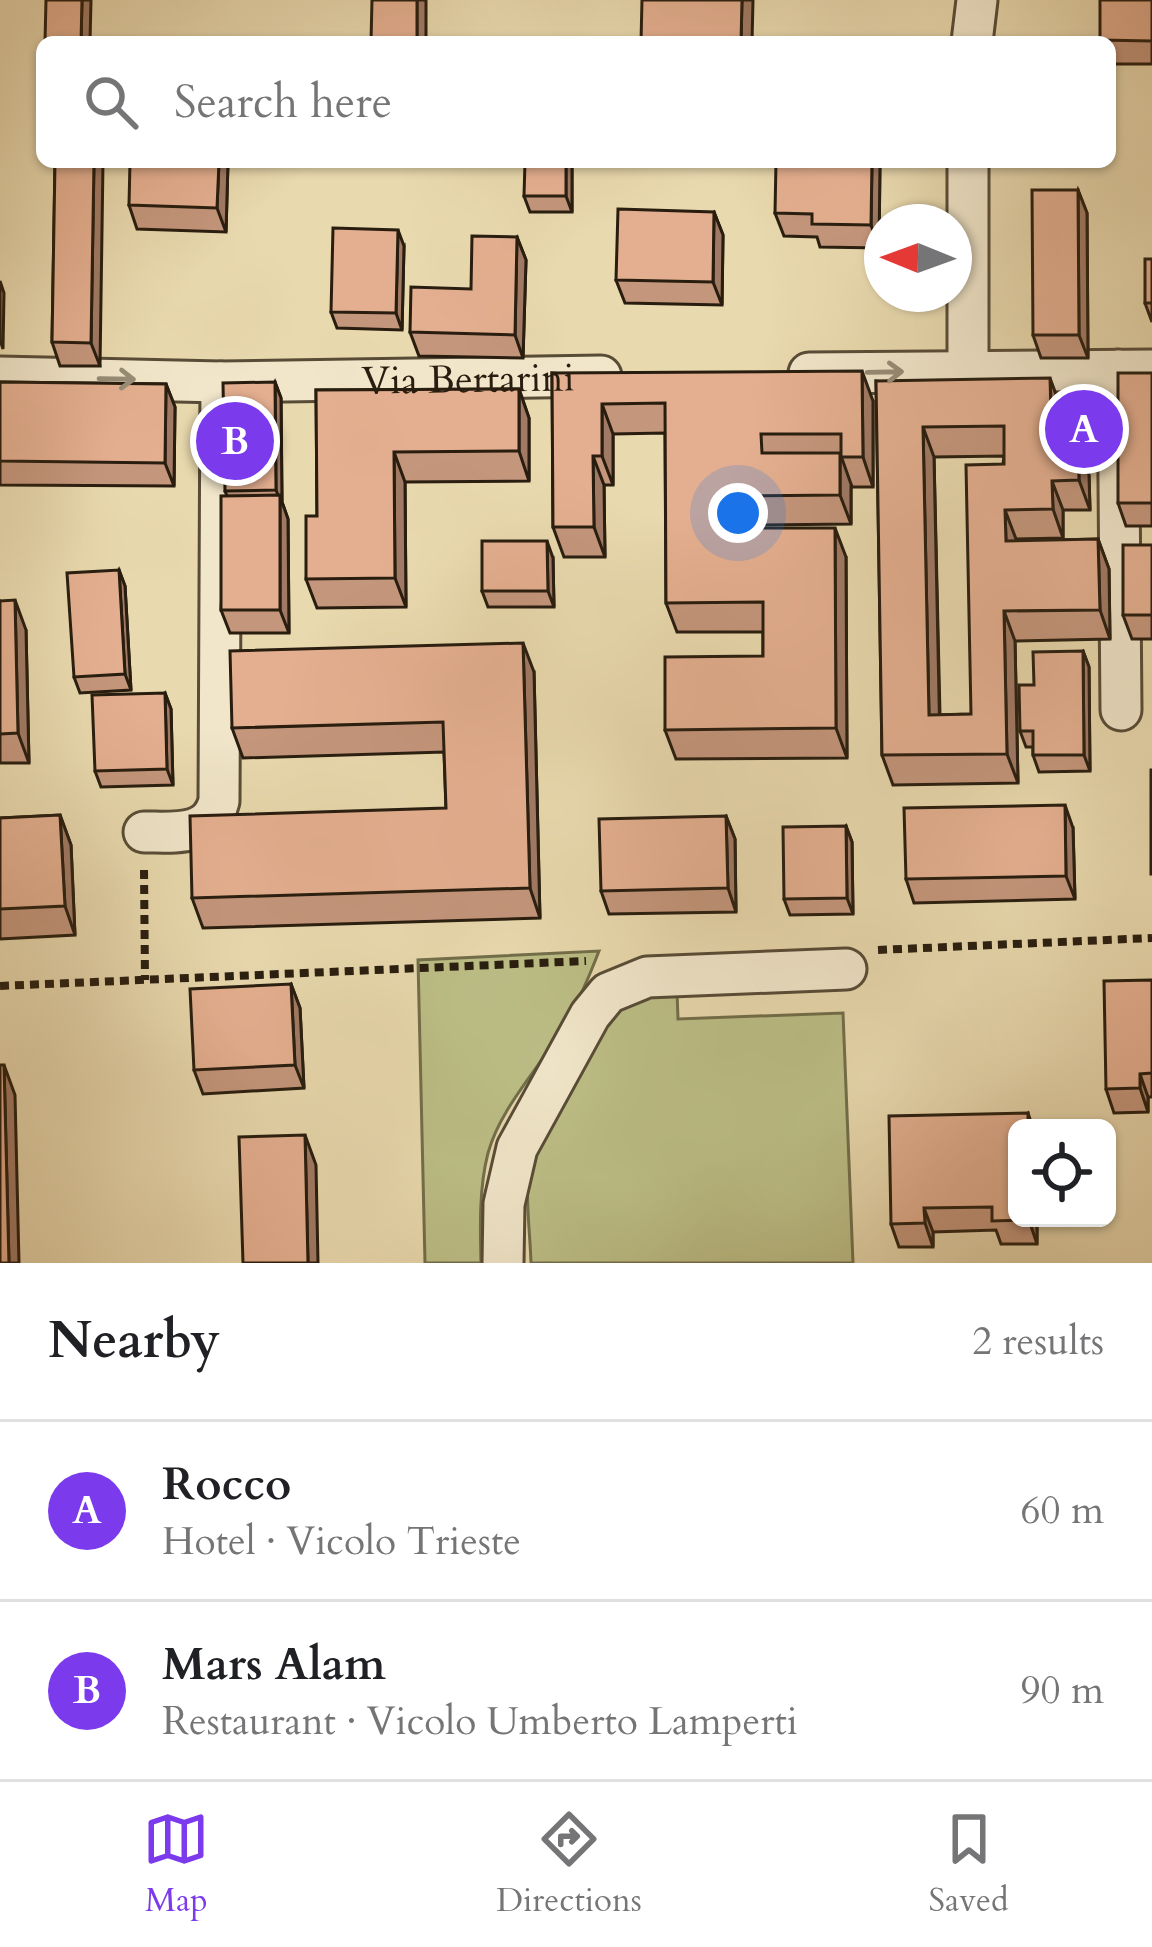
<!DOCTYPE html>
<meta charset="utf-8">
<style>
:root{--surface:#fff;--page:#f6f6f6;--text:#202124;--muted:#757577;--line:#e0e0e0;--accent:#7c3aed}
body{margin:0;font-family:Cardo,serif;background:var(--page);color:var(--text)}
.controls{position:absolute;right:36px;bottom:36px;display:grid;overflow:hidden;border-radius:18px;box-shadow:0 3px 9px #0004}
.controls button{width:108px;height:108px;display:grid;place-items:center;padding:0;border:0;border-bottom:3px solid var(--line);background:var(--surface);color:var(--text);font:60px sans-serif}
.compass{position:absolute;left:864px;top:204px;width:108px;height:108px;border-radius:50%;background:var(--surface);box-shadow:0 3px 9px #0004;rotate:271deg}
.you{position:absolute;left:738px;top:513px;width:42px;height:42px;margin:-30px;border:9px solid #fff;border-radius:50%;background:#1a73e8;box-shadow:0 0 0 18px #1a73e833}
.badge{display:grid;place-items:center;width:78px;height:78px;border-radius:50%;background:var(--accent);color:#fff;font-size:39px;font-weight:700}
.pin{position:absolute;translate:-50% -50%;border:6px solid #fff;box-shadow:0 3px 12px #0006}
.list{margin:0;padding:0;list-style:none}
h2{display:flex;justify-content:space-between;align-items:center;height:156px;margin:0;padding:0 48px;font-size:51px}
h2 small{font-size:39px;font-weight:400;color:var(--muted)}
.list li{display:grid;grid-template-columns:78px 1fr auto;gap:36px;align-items:center;box-sizing:border-box;height:180px;padding:0 48px;border-top:3px solid var(--line)}
.list b{display:block;font-size:45px;white-space:nowrap}
.list p{margin:0;font-size:39px;white-space:nowrap;color:var(--muted)}
.list em{font-size:39px;font-style:normal;color:var(--muted)}
.icon{flex:none;width:66px;height:66px;fill:none;stroke:currentColor;stroke-width:2;stroke-linecap:round;stroke-linejoin:round}
.map{position:relative;flex:none;width:1152px;height:1263px;overflow:hidden}
.search{position:absolute;background:var(--surface);box-shadow:0 3px 9px #0004;left:36px;right:36px;top:36px;height:132px;display:flex;align-items:center;gap:30px;box-sizing:border-box;padding:0 42px;border-radius:18px;color:var(--muted);font-size:45px}
.sheet{height:516px;background:var(--surface)}
nav{display:flex;justify-content:space-around;align-items:center;box-sizing:border-box;height:168px;border-top:3px solid var(--line);background:var(--surface);font-size:33px;color:var(--muted)}
nav a{display:grid;justify-items:center;gap:6px}
nav .on{color:var(--accent)}
.map>svg:first-child{display:block}
.green{fill:#bcbe86;stroke:#726e4a;stroke-width:3}
.lines{fill:none;stroke-linecap:round;stroke-linejoin:round}
.street-casing{stroke:#584c37;stroke-width:45}
.path{stroke:#281d0f;stroke-width:8;stroke-dasharray:9 6;stroke-linecap:butt}
.street{stroke:#f1e6ca;stroke-width:39}
.wall{fill:#c4967c;stroke:#281d0f;stroke-width:3;fill-rule:evenodd}
.shaded-wall{fill:#a07a65;stroke:#281d0f;stroke-width:3}
.building{fill:#e4af90;stroke:#281d0f;stroke-width:3;fill-rule:evenodd}
.oneway{stroke:#978c76}
.labels{text-anchor:middle;stroke-width:9;stroke-linejoin:round;paint-order:stroke}
.street-label{font-size:39px;fill:#281d0f;stroke:#f1e6ca}
</style>
<div class="map">
<svg width="1152" height="1263" viewBox="0 0 1152 1263">
<rect width="100%" height="100%" fill="#e9d9ae"/>
<filter id="stains"><feTurbulence type="fractalNoise" baseFrequency=".00167" numOctaves="4"/><feColorMatrix values="0 0 0 0 .2 0 0 0 0 .09 0 0 0 0 .02 0 0 0 .5 -.17"/></filter>
<radialGradient id="worn" r=".72"><stop offset=".6" stop-color="#630" stop-opacity="0"/><stop offset="1" stop-color="#630" stop-opacity=".3"/></radialGradient>
<g class="green">
<path d="M599,951C589,977 579,1002 564,1026C540,1068 501,1106 488,1153C479,1188 480,1227 481,1263H425L418,960Z"/>
<path d="M631,991H677L678,1019L843,1013L853,1263H531C530,1227 523,1186 532,1151C543,1109 605,1030 631,991Z"/>
</g>
<g class="lines">
<defs>
<g id="street">
<polyline points="972,42 977,0"/>
<polyline points="1118,370 1121,710"/>
<polyline points="968,371 968,162"/>
<polyline points="809,373 1152,370"/>
<path id="s1" d="M0,377L221,382L601,376"/>
<path d="M144,832C175,832 210,837 219,801L221,382"/>
<polyline points="503,1263 504,1204 517,1148 590,1015 608,993 647,977 846,969"/>
</g>
</defs>
<use href="#street" class="street-casing"/>
<g class="path">
<polyline points="144,870 145,980"/>
<polyline points="878,950 1152,938"/>
<polyline points="0,986 586,961"/>
</g>
<use href="#street" class="street"/>
</g>
<g class="wall">
<polygon points="1152,0 1152,64 1110,64 1110,42 1100,42 1100,40"/>
<polygon points="55,162 100,366 60,366 52,342"/>
<polygon points="228,162 226,232 137,229 129,205"/>
<polygon points="572,162 572,212 530,212 524,196"/>
<polygon points="880,162 879,248 820,247 817,237 784,236 775,213"/>
<polygon points="1078,190 1087,213 1088,358 1041,358 1033,335"/>
<polygon points="714,212 723,235 722,305 625,303 616,280"/>
<polygon points="517,237 526,260 523,358 419,356 410,332 471,289"/>
<polygon points="404,246 402,330 337,328 331,312"/>
<polygon points="1152,259 1152,322 1145,303"/>
<polygon points="552,373 873,401 873,487 852,487 851,484 851,524 751,525 751,528 846,557 847,758 676,759 665,730 763,656 763,632 677,632 666,603 665,433 613,434 613,485 604,485 605,557 564,557 553,527"/>
<polygon points="1152,373 1152,526 1126,526 1118,503"/>
<path d="M876,381L1061,408L1062,446L1078,445L1089,475L1090,510H1063V538L1016,539V541L1098,539L1109,569L1110,639L1015,641L1018,783L893,785L882,755ZM1004,456L971,714L940,715L934,457Z"/>
<polygon points="0,382 166,384 175,407 174,486 0,485"/>
<polygon points="275,382 281,398 282,502 288,519 289,633 230,633 221,610 227,496 225,491"/>
<polygon points="519,389 529,418 529,481 405,482 406,607 317,608 306,579 317,516 316,390"/>
<polygon points="1152,545 1152,639 1132,639 1123,615"/>
<polygon points="553,558 554,607 488,607 482,591"/>
<polygon points="119,570 125,586 131,690 80,693 74,677"/>
<polygon points="0,601 26,630 29,763 0,763"/>
<polygon points="1083,651 1089,667 1090,771 1039,772 1033,755 1033,747 1026,747 1020,731 1034,685"/>
<polygon points="534,672 540,918 203,928 192,898 446,808 444,752 243,758 232,728"/>
<polygon points="165,693 171,709 173,785 101,787 95,771"/>
<polygon points="60,815 71,845 75,935 0,939 0,818"/>
<polygon points="726,816 735,839 736,912 609,914 601,891"/>
<polygon points="846,826 852,842 853,914 790,915 784,899"/>
<polygon points="1073,828 1075,899 914,903 906,879"/>
<polygon points="1152,980 1152,1097 1148,1097 1148,1112 1114,1113 1106,1089"/>
<polygon points="291,984 300,1008 304,1088 203,1094 194,1070"/>
<polygon points="1028,1113 1033,1128 1017,1128 1037,1218 1037,1244 1001,1244 996,1230 933,1232 933,1247 899,1247 891,1224"/>
</g>
<g class="shaded-wall">
<polygon points="82,0 91,0 90,42 81,42"/>
<rect x="417" y="0" width="9" height="42"/>
<polygon points="742,0 753,0 752,42 741,42"/>
<polygon points="94,162 103,162 100,366 91,343"/>
<polygon points="219,162 228,162 226,232 217,208"/>
<polygon points="566,162 572,162 572,212 566,196"/>
<polygon points="872,162 880,162 879,248 871,225"/>
<polygon points="1078,190 1087,213 1088,358 1079,335"/>
<polygon points="714,212 723,235 722,305 713,282"/>
<polygon points="398,230 404,246 402,330 396,313"/>
<polygon points="517,237 526,260 523,358 515,335"/>
<polygon points="0,281 4,293 3,349 0,340"/>
<polygon points="862,371 873,401 873,487 863,457"/>
<polygon points="1050,378 1061,408 1062,475 1052,446"/>
<polygon points="275,382 281,398 282,502 288,519 289,633 280,610 280,500 276,490"/>
<polygon points="166,384 175,407 174,486 165,463"/>
<polygon points="519,389 529,418 529,481 519,451"/>
<polygon points="602,404 613,434 613,485 602,456"/>
<polygon points="923,427 934,457 940,744 929,715"/>
<polygon points="1078,445 1089,475 1090,510 1079,480"/>
<polygon points="394,452 405,482 406,607 395,578"/>
<polygon points="840,453 851,484 851,524 840,495"/>
<polygon points="593,456 604,485 605,557 594,527"/>
<polygon points="1052,481 1063,510 1063,538 1053,509"/>
<polygon points="740,496 751,525 751,558 740,528"/>
<polygon points="1005,510 1016,539 1016,570 1006,541"/>
<polygon points="835,528 846,557 847,758 836,728"/>
<polygon points="1098,539 1109,569 1110,639 1100,610"/>
<polygon points="547,541 553,558 554,607 548,591"/>
<polygon points="119,570 125,586 131,690 125,674"/>
<polygon points="15,600 26,630 29,763 18,733"/>
<polygon points="1004,611 1015,641 1018,783 1007,754"/>
<polygon points="523,643 534,672 540,918 530,888"/>
<polygon points="1083,651 1089,667 1090,771 1084,755"/>
<polygon points="165,693 171,709 173,785 167,769"/>
<polygon points="1065,805 1073,828 1075,899 1066,876"/>
<polygon points="60,815 71,845 75,935 65,906"/>
<polygon points="726,816 735,839 736,912 728,888"/>
<polygon points="846,826 852,842 853,914 847,898"/>
<polygon points="291,984 300,1008 304,1088 295,1065"/>
<polygon points="4,1065 15,1095 19,1263 9,1263"/>
<polygon points="1140,1074 1148,1097 1148,1112 1140,1088"/>
<polygon points="305,1135 316,1165 318,1263 308,1263"/>
<polygon points="924,1208 933,1232 933,1247 925,1223"/>
<polygon points="1029,1218 1037,1218 1037,1244 1029,1220"/>
</g>
<g class="building">
<polygon points="46,0 82,0 81,42 45,42"/>
<polygon points="372,0 417,0 417,42 371,42"/>
<polygon points="642,0 742,0 741,42 641,42"/>
<polygon points="1100,0 1152,0 1152,41 1100,40"/>
<polygon points="55,162 94,162 91,343 52,342"/>
<polygon points="130,162 219,162 217,208 129,205"/>
<polygon points="525,162 566,162 566,196 524,196"/>
<polygon points="776,162 872,162 871,225 812,224 812,214 775,213"/>
<polygon points="1032,190 1078,190 1079,335 1033,335"/>
<polygon points="618,209 714,212 713,282 616,280"/>
<polygon points="333,228 398,230 396,313 331,312"/>
<polygon points="472,236 517,237 515,335 410,332 411,287 471,289"/>
<rect x="1145" y="259" width="7" height="44"/>
<polygon points="862,371 863,457 841,457 841,434 761,434 762,453 840,453 840,495 740,496 740,528 835,528 836,728 665,730 665,657 763,656 763,602 666,603 665,403 602,404 602,456 593,456 594,527 553,527 552,373"/>
<rect x="1118" y="373" width="34" height="130"/>
<path d="M1050,378L1052,446L1078,445L1079,480L1052,481L1053,509L1005,510L1006,541L1098,539L1100,610L1004,611L1007,754L882,755L876,381ZM1004,426V464L966,465L971,714L929,715L923,427Z"/>
<polygon points="0,382 166,384 165,463 0,461"/>
<polygon points="275,382 276,490 225,491 223,383"/>
<polygon points="519,389 519,451 394,452 395,578 306,579 306,516 317,516 316,390"/>
<polygon points="280,495 280,610 221,610 221,496"/>
<polygon points="482,541 547,541 548,591 482,591"/>
<rect x="1123" y="545" width="29" height="70"/>
<polygon points="119,570 125,674 74,677 67,573"/>
<polygon points="15,600 18,733 0,734 0,601"/>
<polygon points="523,643 530,888 192,898 190,816 446,808 443,722 232,728 230,651"/>
<polygon points="1083,651 1084,755 1033,755 1033,731 1020,731 1019,685 1034,685 1033,652"/>
<polygon points="165,693 167,769 95,771 92,695"/>
<rect x="1151" y="770" width="1" height="104"/>
<polygon points="1065,805 1066,876 906,879 904,808"/>
<polygon points="60,815 65,906 0,909 0,818"/>
<polygon points="726,816 728,888 601,891 599,819"/>
<polygon points="846,826 847,898 784,899 783,827"/>
<polygon points="1152,980 1152,1073 1140,1074 1140,1088 1106,1089 1104,981"/>
<polygon points="291,984 295,1065 194,1070 190,989"/>
<polygon points="0,1065 4,1065 9,1263 0,1263"/>
<polygon points="1028,1113 1028,1128 1017,1128 1017,1218 1029,1218 1029,1220 992,1221 992,1207 924,1208 925,1223 891,1224 889,1116"/>
<polygon points="305,1135 308,1263 243,1263 239,1137"/>
</g>
<defs><path id="oneway-shaft" d="M-6 0H5M1.5-3L5.5 0L1.5 3" fill="none" stroke-width="1.6" stroke-linecap="round" stroke-linejoin="round" transform="scale(3)"/></defs>
<g class="oneway">
<use href="#oneway-shaft" transform="translate(885 372) rotate(-1)"/>
<use href="#oneway-shaft" transform="translate(117 379) rotate(1)"/>
</g>
<g class="labels">
<g class="street-label">
<text dy="14" stroke="none"><textPath href="#s1" startOffset="468">Via Bertarini</textPath></text>
</g>
</g>
<rect width="100%" height="100%" filter="url(#stains)"/>
<rect width="100%" height="100%" fill="url(#worn)"/>
</svg>
<div class="controls">
<button><svg class="icon" aria-label="locate" viewBox="0 0 24 24"><circle cx="12" cy="12" r="6"/><path d="M12 2v4M12 18v4M2 12h4M18 12h4"/></svg></button>
</div>
<svg class="compass" viewBox="-18 -18 36 36"><path d="M0-13l5 13h-10z" fill="#e53935"/><path d="M0 13l5-13h-10z" fill="#757577"/></svg>
<div class="you"></div>
<div class="pin badge" style="left:1084px;top:429px">A</div>
<div class="pin badge" style="left:235px;top:441px">B</div>
<div class="search"><svg class="icon" aria-label="search" viewBox="0 0 24 24"><circle cx="10" cy="10" r="6"/><path d="M15 15l6 6"/></svg>Search here</div>
</div>
<section class="sheet">
<h2>Nearby<small>2 results</small></h2>
<ul class="list">
<li><span class="badge">A</span><div><b>Rocco</b><p>Hotel · Vicolo Trieste</p></div><em>60 m</em></li>
<li><span class="badge">B</span><div><b>Mars Alam</b><p>Restaurant · Vicolo Umberto Lamperti</p></div><em>90 m</em></li>
</ul>
</section>
<nav>
<a class="on"><svg class="icon" aria-label="map" viewBox="0 0 24 24"><path d="M3 6l6-2 6 2 6-2v14l-6 2-6-2-6 2zM9 4v14M15 6v14"/></svg>Map</a>
<a><svg class="icon" aria-label="directions" viewBox="0 0 24 24"><path d="M12 3l9 9-9 9-9-9zM9 14v-3h6M13 9l2 2-2 2"/></svg>Directions</a>
<a><svg class="icon" aria-label="saved" viewBox="0 0 24 24"><path d="M7 4h10v16l-5-4-5 4z"/></svg>Saved</a>
</nav>
